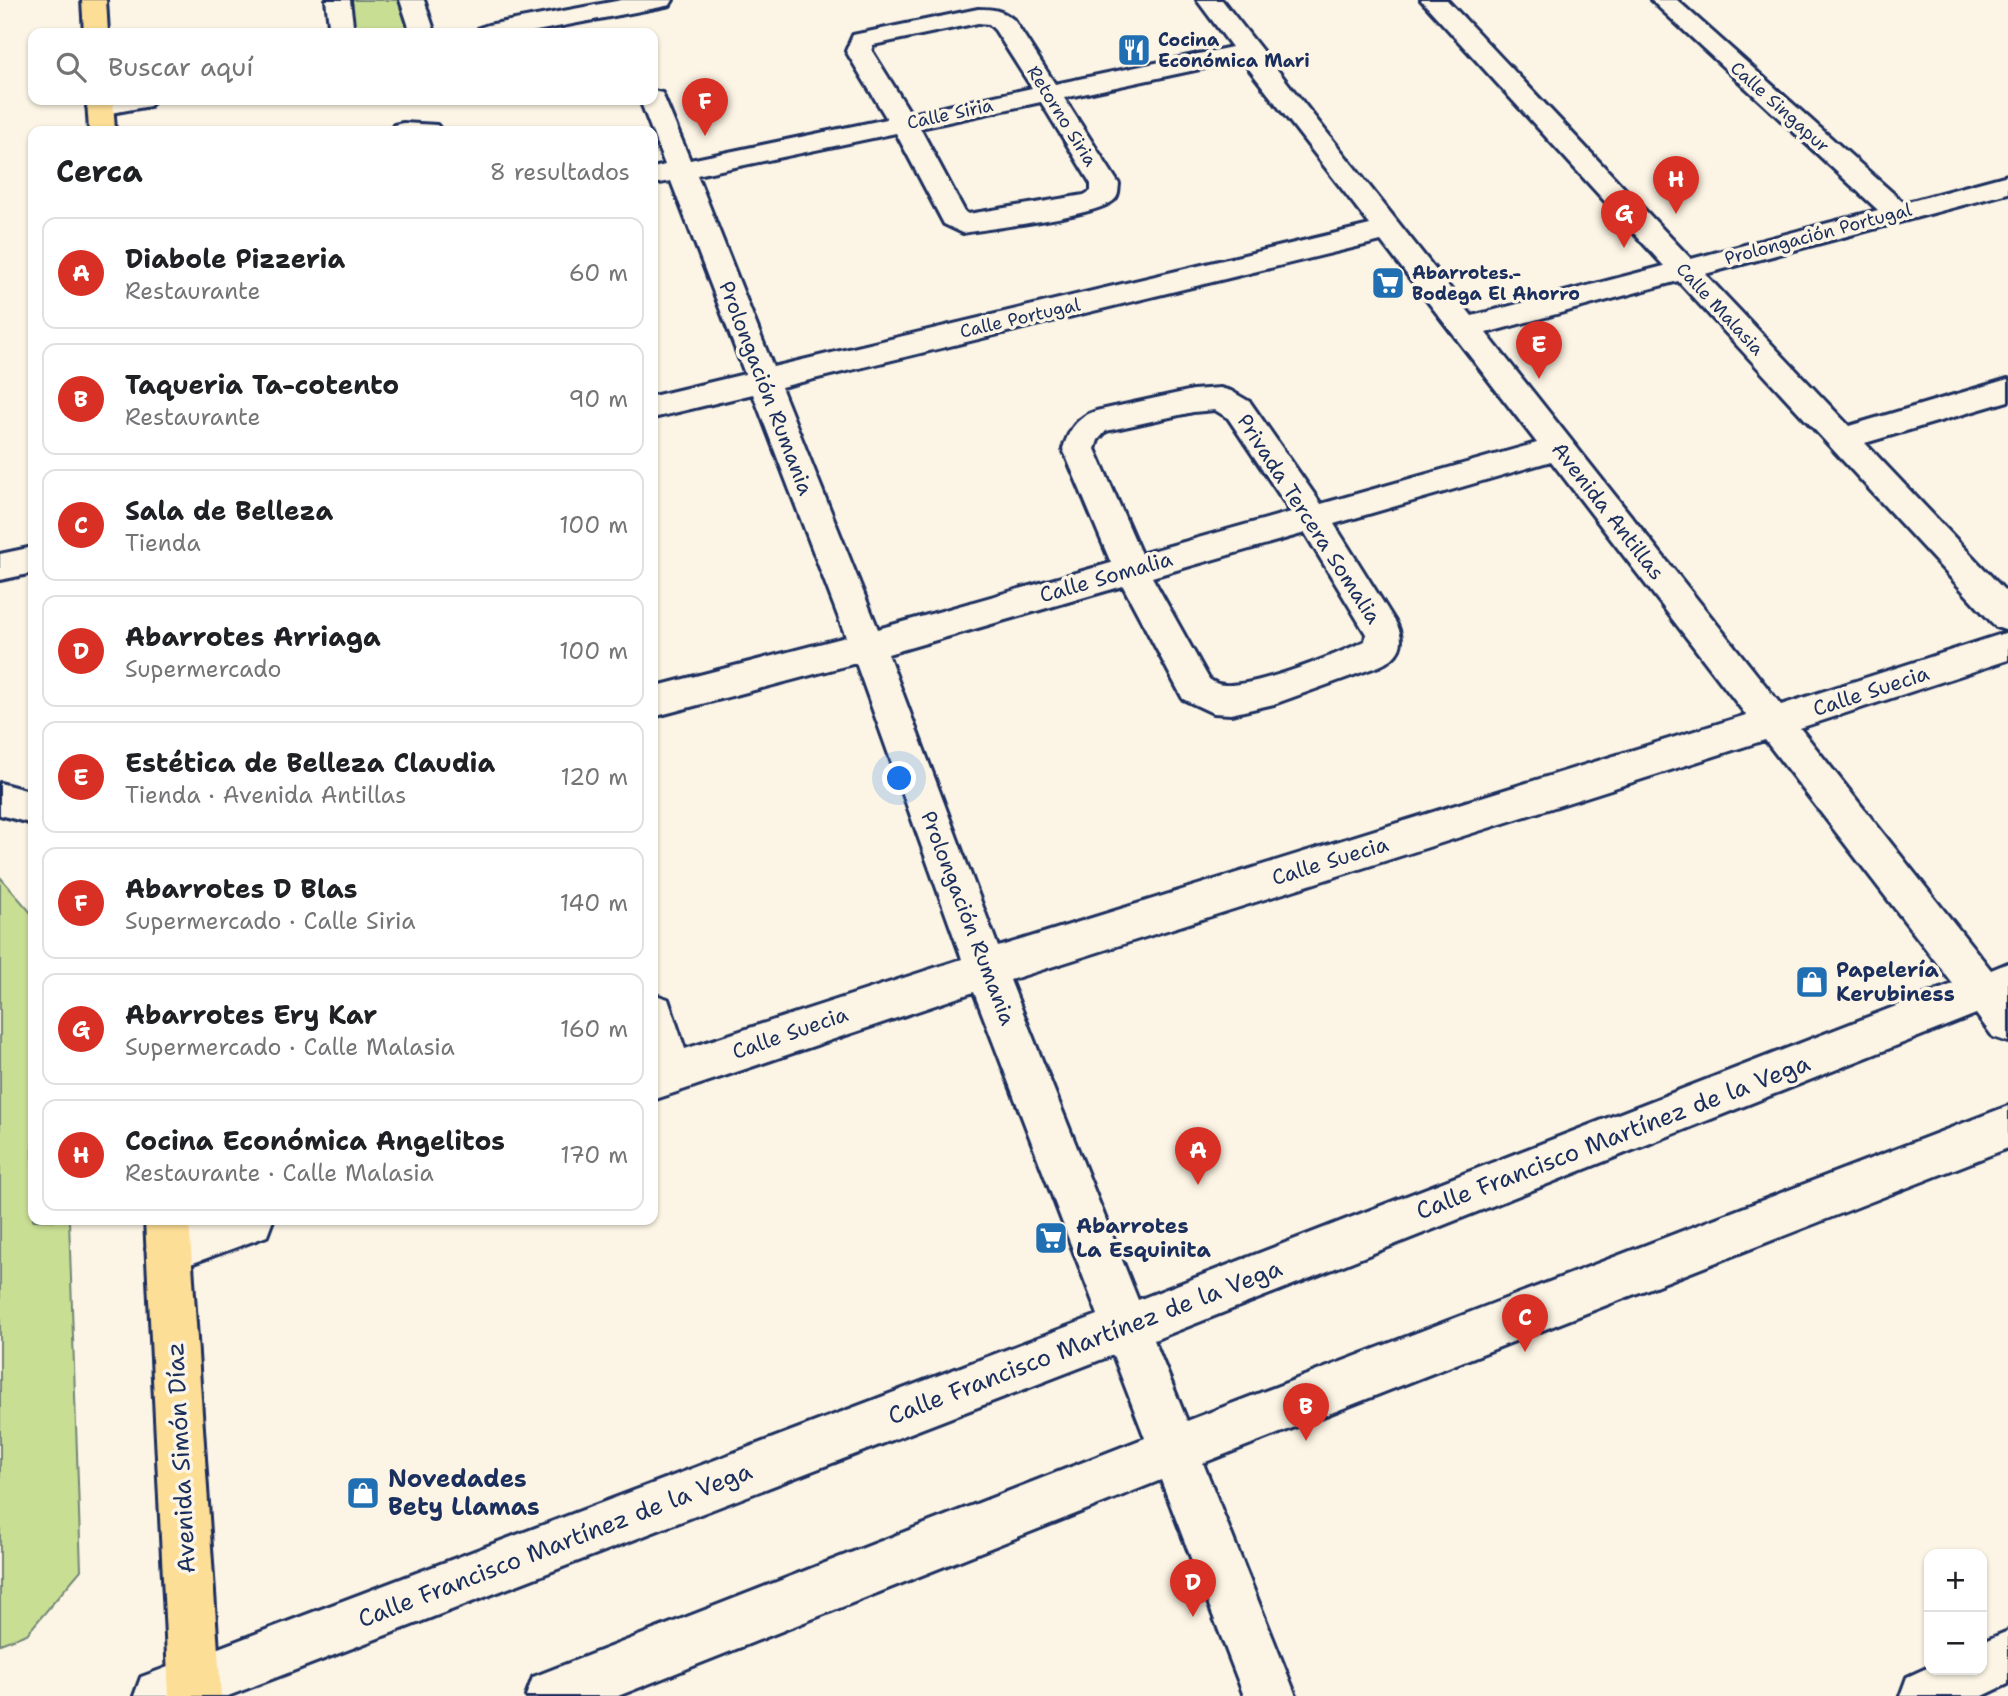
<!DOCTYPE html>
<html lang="es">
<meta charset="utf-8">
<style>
:root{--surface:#fff;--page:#f6f6f6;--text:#202124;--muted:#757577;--line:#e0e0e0;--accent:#d93025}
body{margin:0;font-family:"Shantell Sans",sans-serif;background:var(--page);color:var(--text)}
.controls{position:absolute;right:21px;bottom:21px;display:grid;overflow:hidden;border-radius:14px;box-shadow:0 2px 5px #0004}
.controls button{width:63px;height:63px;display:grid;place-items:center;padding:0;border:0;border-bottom:2px solid var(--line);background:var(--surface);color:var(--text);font:35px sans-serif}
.you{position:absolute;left:900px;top:779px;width:24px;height:24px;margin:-18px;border:5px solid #fff;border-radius:50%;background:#1a73e8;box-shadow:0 0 0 10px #1a73e833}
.badge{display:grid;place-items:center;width:46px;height:46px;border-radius:50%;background:var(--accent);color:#fff;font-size:23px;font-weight:700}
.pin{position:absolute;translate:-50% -58px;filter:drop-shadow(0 2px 4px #0008)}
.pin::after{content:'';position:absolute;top:37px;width:24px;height:21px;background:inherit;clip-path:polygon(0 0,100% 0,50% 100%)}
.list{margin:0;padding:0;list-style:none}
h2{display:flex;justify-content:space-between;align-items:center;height:91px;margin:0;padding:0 28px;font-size:30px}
h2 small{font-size:23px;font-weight:400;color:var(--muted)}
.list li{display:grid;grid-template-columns:46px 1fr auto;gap:21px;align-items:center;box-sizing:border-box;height:112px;margin:0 14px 14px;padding:0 14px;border:2px solid var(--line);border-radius:14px}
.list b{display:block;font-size:26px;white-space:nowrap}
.list p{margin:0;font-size:23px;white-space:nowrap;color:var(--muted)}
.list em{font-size:23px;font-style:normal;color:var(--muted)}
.icon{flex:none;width:38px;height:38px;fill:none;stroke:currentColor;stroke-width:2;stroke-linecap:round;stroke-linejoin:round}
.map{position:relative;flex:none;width:2008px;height:1696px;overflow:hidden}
.search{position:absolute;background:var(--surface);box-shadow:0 2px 5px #0004;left:28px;top:28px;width:630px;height:77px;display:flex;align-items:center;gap:18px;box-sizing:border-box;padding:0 24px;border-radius:14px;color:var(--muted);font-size:26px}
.panel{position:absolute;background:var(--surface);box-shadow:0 2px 5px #0004;left:28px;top:126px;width:630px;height:1099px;border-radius:14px}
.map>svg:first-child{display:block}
.green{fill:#c8de93;stroke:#728678;stroke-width:2}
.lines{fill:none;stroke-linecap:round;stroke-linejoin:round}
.minor-casing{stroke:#1b2f5e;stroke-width:6}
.major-casing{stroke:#1b2f5e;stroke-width:6}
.minor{fill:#fcf5e5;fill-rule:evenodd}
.major{fill:#fdde96;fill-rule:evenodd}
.labels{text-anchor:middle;stroke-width:7;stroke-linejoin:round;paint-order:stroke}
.far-poi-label{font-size:18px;font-weight:bold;fill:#1b2f5e;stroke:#fcf5e5;text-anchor:start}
.far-street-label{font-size:18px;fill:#1b2f5e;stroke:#fcf5e5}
.street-label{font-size:21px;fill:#1b2f5e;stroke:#fcf5e5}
.poi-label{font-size:21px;font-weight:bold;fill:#1b2f5e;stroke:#fcf5e5;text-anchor:start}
.near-street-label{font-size:24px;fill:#1b2f5e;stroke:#fcf5e5}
.near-poi-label{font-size:24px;font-weight:bold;fill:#1b2f5e;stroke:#fcf5e5;text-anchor:start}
</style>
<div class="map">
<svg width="2008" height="1696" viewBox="0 0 2008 1696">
<rect width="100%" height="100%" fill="#fcf5e5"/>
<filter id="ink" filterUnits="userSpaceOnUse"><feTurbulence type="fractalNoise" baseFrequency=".0143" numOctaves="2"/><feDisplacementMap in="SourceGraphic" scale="14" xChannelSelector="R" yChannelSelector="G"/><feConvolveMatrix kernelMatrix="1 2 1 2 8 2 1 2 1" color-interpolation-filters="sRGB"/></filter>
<g filter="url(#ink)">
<g class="green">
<polygon points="348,0 399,0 409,33 357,33"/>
<polygon points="0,877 33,915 33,1220 69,1220 81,1570 27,1634 0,1644"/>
</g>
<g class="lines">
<defs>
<g id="minor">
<polygon points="326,0 350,0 354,33 330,33"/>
<polygon points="400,0 424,0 435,33 411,33"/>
<polygon points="622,0 673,0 670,5 661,7 526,33 475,33 479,28 488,25"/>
<path d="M1197,0H1222L1472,316L1664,266L1421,0H1447L1691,259L1878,210L1651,0H1677L1904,203L2008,175V193L1705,274L1849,426L2008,379V401L1865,443L2008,594V631L1996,627L1678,281L1486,333L1781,705L2008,632V660L1800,728L1991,970L2008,963V1042L1993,1037L1976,1014L1154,1340L1187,1421L2008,1106V1148L1203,1463L1296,1696H1244L1161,1480L618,1696H526L533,1677L1145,1438L1113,1355L228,1696H134L141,1677L160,1670L1098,1315L974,992L653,1100V994L668,999L685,1049L962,959L856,663L653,717V687L846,637L753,394L653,418V396L745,374L671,181L653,184V168L665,165L640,100H653V91L662,93L690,160L887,119L846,51L853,35L978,9C993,9 1002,10 1014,20L1055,84L1232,47ZM978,23L989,24L995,30L1032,88L911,114L872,51L873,45ZM1242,60L1370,225L773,367L697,175L896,133L944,224L963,233C990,228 1101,216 1115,199C1119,195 1118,190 1119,184L1064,98ZM1041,102L1091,184V191L1084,195L968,214L965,212L920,128ZM1381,241L1537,443L1321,504L1250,402L1231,391L1220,388L1193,390L1096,411C1077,417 1069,430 1063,449L1111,563L878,629L781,387ZM1215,410L1228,418L1291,512L1141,554L1095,449L1098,440L1106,431L1193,412ZM1551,461L1746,715L998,947L888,654L1123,586L1183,699L1213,713L1231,714L1274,704L1379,666C1399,657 1407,644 1396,623L1334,524ZM1305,533L1366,634L1365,641C1338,654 1246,692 1218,684C1215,683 1212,681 1209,679L1152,577ZM1765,740L1953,984L1138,1300L1010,980Z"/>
<polygon points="97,100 154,100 150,106 100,115 91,113 87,107 91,101"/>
<polygon points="403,123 437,125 441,131 390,131 394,125"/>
<polygon points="33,547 33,573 0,580 0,554"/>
<polygon points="0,783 33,792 33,824 0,815"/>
<polygon points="188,1220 273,1220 267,1236 169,1272 153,1265 146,1249 153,1233"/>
<polygon points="2008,1631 2008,1684 1983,1696 1900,1696 1907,1677 1929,1667 1929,1670 1982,1670 1982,1642"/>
</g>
<g id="major">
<polygon points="82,0 106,0 108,33 84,33"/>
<polygon points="87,100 113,100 115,131 89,131"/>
<polygon points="145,1220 189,1220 221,1696 169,1696"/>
</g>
</defs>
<use href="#minor" class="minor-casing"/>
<use href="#major" class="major-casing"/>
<use href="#minor" class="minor"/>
<use href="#major" class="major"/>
</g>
</g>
<defs>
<symbol id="restaurant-square" viewBox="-11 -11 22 22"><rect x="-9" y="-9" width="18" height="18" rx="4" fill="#1f6fb2" stroke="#fcf5e5"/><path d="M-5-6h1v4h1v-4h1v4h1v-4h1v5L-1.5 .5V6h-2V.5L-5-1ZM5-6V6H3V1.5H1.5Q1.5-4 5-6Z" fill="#fff"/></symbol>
<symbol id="supermarket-square" viewBox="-11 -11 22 22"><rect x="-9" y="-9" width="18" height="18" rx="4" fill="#1f6fb2" stroke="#fcf5e5"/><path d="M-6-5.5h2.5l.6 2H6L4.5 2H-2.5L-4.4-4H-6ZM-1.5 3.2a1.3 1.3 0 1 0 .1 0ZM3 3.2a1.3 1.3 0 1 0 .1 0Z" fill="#fff"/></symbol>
<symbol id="shop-square" viewBox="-11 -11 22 22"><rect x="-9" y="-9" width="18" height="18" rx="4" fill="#1f6fb2" stroke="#fcf5e5"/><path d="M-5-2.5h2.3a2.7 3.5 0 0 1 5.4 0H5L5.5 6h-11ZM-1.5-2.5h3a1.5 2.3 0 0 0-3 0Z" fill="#fff"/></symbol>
</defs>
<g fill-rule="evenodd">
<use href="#restaurant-square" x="1115" y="31" width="38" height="38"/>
<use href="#supermarket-square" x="1369" y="264" width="38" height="38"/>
<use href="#shop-square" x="1793" y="963" width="38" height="38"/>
<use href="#supermarket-square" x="1032" y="1219" width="38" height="38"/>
<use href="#shop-square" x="344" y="1474" width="38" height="38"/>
</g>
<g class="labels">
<g class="far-poi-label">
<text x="1158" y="46">Cocina<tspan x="1158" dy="21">Económica Mari</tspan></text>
<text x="1412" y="279">Abarrotes.-<tspan x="1412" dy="21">Bodega El Ahorro</tspan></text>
</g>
<g class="far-street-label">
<text transform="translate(1780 107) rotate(42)" y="6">Calle Singapur</text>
<text transform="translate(950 114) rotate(-12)" y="6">Calle Siria</text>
<text transform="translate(1062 116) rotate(58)" y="6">Retorno Siria</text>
<text transform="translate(1818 234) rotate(-15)" y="6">Prolongación Portugal</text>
<text transform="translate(1720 309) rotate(47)" y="6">Calle Malasia</text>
<text transform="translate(1020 318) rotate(-13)" y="6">Calle Portugal</text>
</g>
<g class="street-label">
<text transform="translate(766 388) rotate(69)" y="7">Prolongación Rumania</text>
<text transform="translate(1608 511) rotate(52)" y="7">Avenida Antillas</text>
<text transform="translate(1309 519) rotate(57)" y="7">Privada Tercera Somalia</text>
<text transform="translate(1106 577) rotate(-16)" y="7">Calle Somalia</text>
<text transform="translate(1871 691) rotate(-18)" y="7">Calle Suecia</text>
<text transform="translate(1330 861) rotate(-17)" y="7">Calle Suecia</text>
<text transform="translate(968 918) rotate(69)" y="7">Prolongación Rumania</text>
<text transform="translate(790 1033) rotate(-19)" y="7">Calle Suecia</text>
</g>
<g class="poi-label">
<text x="1836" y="977">Papelería<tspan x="1836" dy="24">Kerubiness</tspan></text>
<text x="1076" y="1233">Abarrotes<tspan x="1076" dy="24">La Esquinita</tspan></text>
</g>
<g class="near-street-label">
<text transform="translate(1613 1137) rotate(-21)" y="8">Calle Francisco Martínez de la Vega</text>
<text transform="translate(1085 1342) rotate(-21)" y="8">Calle Francisco Martínez de la Vega</text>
<text transform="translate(181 1458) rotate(-93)" y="8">Avenida Simón Díaz</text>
<text transform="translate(555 1545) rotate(-21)" y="8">Calle Francisco Martínez de la Vega</text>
</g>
<g class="near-poi-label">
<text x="388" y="1487">Novedades<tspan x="388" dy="28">Bety Llamas</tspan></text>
</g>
</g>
</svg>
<div class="controls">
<button>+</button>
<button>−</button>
</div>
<div class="you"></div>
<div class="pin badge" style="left:1198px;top:1185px">A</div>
<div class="pin badge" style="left:1306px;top:1441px">B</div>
<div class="pin badge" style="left:1525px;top:1352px">C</div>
<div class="pin badge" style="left:1193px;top:1617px">D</div>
<div class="pin badge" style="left:1539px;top:379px">E</div>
<div class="pin badge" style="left:705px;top:136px">F</div>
<div class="pin badge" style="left:1624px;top:248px">G</div>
<div class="pin badge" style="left:1676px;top:214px">H</div>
<div class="search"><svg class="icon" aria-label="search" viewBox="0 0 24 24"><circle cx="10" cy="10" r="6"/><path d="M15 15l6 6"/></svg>Buscar aquí</div>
<section class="panel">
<h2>Cerca<small>8 resultados</small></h2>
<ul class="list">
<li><span class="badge">A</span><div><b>Diabole Pizzeria</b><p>Restaurante</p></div><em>60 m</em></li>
<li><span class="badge">B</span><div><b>Taqueria Ta-cotento</b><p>Restaurante</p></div><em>90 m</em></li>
<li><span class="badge">C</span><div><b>Sala de Belleza</b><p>Tienda</p></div><em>100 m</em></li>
<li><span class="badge">D</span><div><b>Abarrotes Arriaga</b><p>Supermercado</p></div><em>100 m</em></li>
<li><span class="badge">E</span><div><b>Estética de Belleza Claudia</b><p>Tienda · Avenida Antillas</p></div><em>120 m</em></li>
<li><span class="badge">F</span><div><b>Abarrotes D Blas</b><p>Supermercado · Calle Siria</p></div><em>140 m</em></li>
<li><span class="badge">G</span><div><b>Abarrotes Ery Kar</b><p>Supermercado · Calle Malasia</p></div><em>160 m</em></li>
<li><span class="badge">H</span><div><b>Cocina Económica Angelitos</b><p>Restaurante · Calle Malasia</p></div><em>170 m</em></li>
</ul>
</section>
</div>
